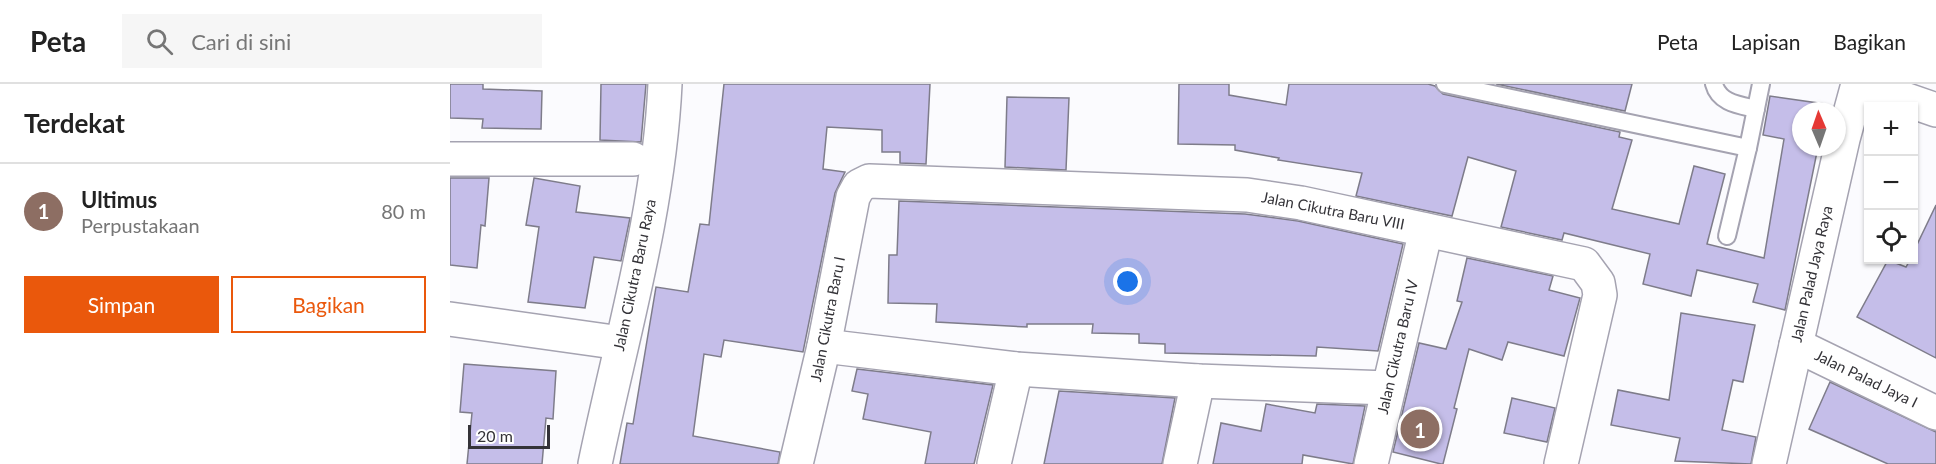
<!DOCTYPE html>
<html lang="id">
<meta charset="utf-8">
<style>
:root{--surface:#fff;--page:#f6f6f6;--text:#222;--muted:#767676;--line:#e0e0e0;--accent:#ea580c}
body{margin:0;font-family:Lato,sans-serif;background:var(--page);color:var(--text)}
.controls{position:absolute;right:18px;top:18px;display:grid;overflow:hidden;border-radius:0px;box-shadow:0 2px 4px #0004}
.controls button{width:54px;height:54px;display:grid;place-items:center;padding:0;border:0;border-bottom:2px solid var(--line);background:var(--surface);color:var(--text);font:30px sans-serif}
.compass{position:absolute;left:1342px;top:18px;width:54px;height:54px;border-radius:50%;background:var(--surface);box-shadow:0 2px 4px #0004;rotate:358deg}
.scale{position:absolute;left:18px;bottom:15px;width:82px;box-sizing:border-box;padding-left:6px;border:3px solid #343338;border-top:0;font-size:16px;line-height:21px;white-space:nowrap;color:#343338;-webkit-text-stroke:4px #fff;paint-order:stroke}
.you{position:absolute;left:678px;top:198px;width:21px;height:21px;margin:-15px;border:4px solid #fff;border-radius:50%;background:#1a73e8;box-shadow:0 0 0 9px #1a73e833}
.badge{display:grid;place-items:center;width:39px;height:39px;border-radius:50%;background:var(--accent);color:#fff;font-size:20px;font-weight:700}
.pin{position:absolute;translate:-50% -50%;border:3px solid #fff;box-shadow:0 2px 6px #0006}
.list{margin:0;padding:0;list-style:none}
h2{display:flex;justify-content:space-between;align-items:center;height:78px;margin:0;padding:0 24px;font-size:26px}
h2 small{font-size:20px;font-weight:400;color:var(--muted)}
.list li{display:grid;grid-template-columns:39px 1fr auto;gap:18px;align-items:center;box-sizing:border-box;height:96px;padding:0 24px;border-top:2px solid var(--line)}
.list b{display:block;font-size:22px;white-space:nowrap}
.list p{margin:0;font-size:20px;white-space:nowrap;color:var(--muted)}
.list em{font-size:20px;font-style:normal;color:var(--muted)}
.actions{display:flex;gap:12px;padding:18px 24px}
.actions a{flex:1;padding:14px 0;border:2px solid var(--accent);border-radius:0px;text-align:center;font-size:21px;color:var(--accent)}
.actions .main{background:var(--accent);color:#fff}
.icon{flex:none;width:33px;height:33px;fill:none;stroke:currentColor;stroke-width:2;stroke-linecap:round;stroke-linejoin:round}
.map{position:relative;flex:none;width:1486px;height:380px;overflow:hidden}
header{display:flex;align-items:center;gap:36px;box-sizing:border-box;height:84px;padding:0 30px;background:var(--surface);border-bottom:2px solid var(--line)}
header strong{font-size:28px}
nav{display:flex;gap:33px;margin-inline-start:auto;font-size:21px}
.search{width:420px;height:54px;background:var(--page);display:flex;align-items:center;gap:15px;box-sizing:border-box;padding:0 21px;border-radius:0px;color:var(--muted);font-size:22px}
main{display:flex}
aside{flex:1;background:var(--surface)}
.map>svg:first-child{display:block}
.building{fill:#c5bee9;stroke:#7e7c8a;stroke-width:1.5}
.lines{fill:none;stroke-linecap:round;stroke-linejoin:round}
.lane-casing{stroke:#a5a3b1;stroke-width:20}
.street-casing{stroke:#a5a3b1;stroke-width:36}
.secondary-casing{stroke:#a5a3b1;stroke-width:36}
.lane{stroke:#fff;stroke-width:16}
.street{stroke:#fff;stroke-width:33}
.secondary{stroke:#fff;stroke-width:33}
.labels{text-anchor:middle;stroke-width:6;stroke-linejoin:round;paint-order:stroke}
.street-label{font-size:15px;fill:#343338;stroke:#fff}
</style>
<header>
<strong>Peta</strong>
<div class="search"><svg class="icon" aria-label="search" viewBox="0 0 24 24"><circle cx="10" cy="10" r="6"/><path d="M15 15l6 6"/></svg>Cari di sini</div>
<nav><a>Peta</a><a>Lapisan</a><a>Bagikan</a></nav>
</header>
<main>
<aside>
<h2>Terdekat<small></small></h2>
<ul class="list">
<li><span class="badge" style="background:#8d6e63">1</span><div><b>Ultimus</b><p>Perpustakaan</p></div><em>80 m</em></li>
</ul>
<div class="actions"><a class="main">Simpan</a><a>Bagikan</a></div>
</aside>
<div class="map">
<svg width="1486" height="380" viewBox="0 0 1486 380">
<rect width="100%" height="100%" fill="#fbfbfe"/>
<g class="building">
<polygon points="0,0 33,0 33,5 92,7 91,45 32,44 33,35 0,34"/>
<polygon points="151,0 196,0 191,58 150,56"/>
<polygon points="274,0 480,0 476,80 450,79 450,68 432,68 432,46 377,43 373,85 395,88 385,109 353,268 274,256 271,273 254,270 243,352 330,368 328,380 170,380 177,339 183,340 206,203 238,208 250,140 259,141"/>
<polygon points="729,0 779,0 779,11 836,21 839,0 978,0 985,2 993,10 1170,48 1169,53 1182,56 1162,125 1229,140 1244,82 1275,90 1257,160 1314,174 1334,55 1313,51 1320,12 1375,20 1374,27 1351,27 1351,63 1368,63 1335,226 1303,218 1308,200 1247,186 1241,212 1193,200 1200,170 1114,149 1112,156 1051,143 1066,87 1018,73 1002,132 906,112 912,89 828,76 829,74 785,66 785,61 728,60"/>
<polygon points="1046,0 1182,0 1175,27"/>
<polygon points="557,13 619,14 616,86 555,83"/>
<polygon points="0,94 39,94 35,142 31,141 27,184 0,181"/>
<polygon points="84,94 130,102 126,128 180,134 171,177 144,173 135,224 78,218 89,143 76,141"/>
<polygon points="449,117 795,130 848,137 953,160 928,267 867,263 866,272 715,269 715,260 689,259 689,250 642,249 643,240 577,240 577,243 486,238 487,220 438,219 439,171 447,171"/>
<polygon points="1486,121 1486,274 1407,233 1438,176 1456,183 1460,176 1464,176 1464,167"/>
<polygon points="1017,174 1103,192 1099,206 1130,214 1114,272 1058,258 1052,276 1019,265 1004,324 1007,325 993,380 991,380 943,368 969,259 996,265 1012,218 1007,217"/>
<polygon points="1231,229 1305,241 1293,298 1283,296 1272,346 1306,353 1301,380 1225,377 1230,354 1161,341 1168,306 1219,316"/>
<polygon points="14,280 106,287 103,335 96,334 92,380 17,380 22,329 10,328"/>
<polygon points="407,285 543,301 524,380 475,380 481,348 413,335 418,310 402,307"/>
<polygon points="1380,298 1486,348 1486,380 1438,380 1359,345"/>
<polygon points="609,307 725,314 712,380 594,380"/>
<polygon points="1062,314 1105,324 1097,358 1054,349"/>
<polygon points="816,320 865,329 867,320 915,322 903,380 853,371 852,380 763,380 771,339 811,347"/>
</g>
<g class="lines">
<defs>
<g id="lane">
<polyline points="995,0 1298,64 1311,0"/>
<path d="M1264,0C1269,19 1289,21 1306,25"/>
<polyline points="1277,152 1298,64"/>
</g>
<g id="street">
<polyline points="0,75 183,75"/>
<polyline points="0,235 171,259"/>
<polyline points="1346,261 1486,329"/>
<polyline points="374,262 566,285 748,297 938,304"/>
<path d="M145,380C171,255 209,128 215,0"/>
<polyline points="346,380 374,262 403,113 409,102 419,97 797,111 851,119 1134,180 1148,199 1150,211 1111,380"/>
<polyline points="544,380 566,285"/>
<polyline points="730,380 748,297"/>
<polyline points="921,380 976,146"/>
<polyline points="1319,380 1393,55 1408,0"/>
</g>
<polyline id="secondary" points="1411,0 1486,26"/>
</defs>
<use href="#lane" class="lane-casing"/>
<use href="#street" class="street-casing"/>
<use href="#secondary" class="secondary-casing"/>
<use href="#lane" class="lane"/>
<use href="#street" class="street"/>
<use href="#secondary" class="secondary"/>
</g>
<g class="labels">
<g class="street-label">
<text transform="translate(883 127) rotate(11)" y="5">Jalan Cikutra Baru VIII</text>
<text transform="translate(1362 190) rotate(-77)" y="5">Jalan Palad Jaya Raya</text>
<text transform="translate(185 191) rotate(-78)" y="5">Jalan Cikutra Baru Raya</text>
<text transform="translate(378 235) rotate(-79)" y="5">Jalan Cikutra Baru I</text>
<text transform="translate(948 263) rotate(-77)" y="5">Jalan Cikutra Baru IV</text>
<text transform="translate(1416 295) rotate(26)" y="5">Jalan Palad Jaya I</text>
</g>
</g>
</svg>
<div class="controls">
<button>+</button>
<button>−</button>
<button><svg class="icon" aria-label="locate" viewBox="0 0 24 24"><circle cx="12" cy="12" r="6"/><path d="M12 2v4M12 18v4M2 12h4M18 12h4"/></svg></button>
</div>
<svg class="compass" viewBox="-18 -18 36 36"><path d="M0-13l5 13h-10z" fill="#e53935"/><path d="M0 13l5-13h-10z" fill="#767676"/></svg>
<div class="scale">20 m</div>
<div class="you"></div>
<div class="pin badge" style="left:970px;top:345px;background:#8d6e63">1</div>
</div>
</main>
